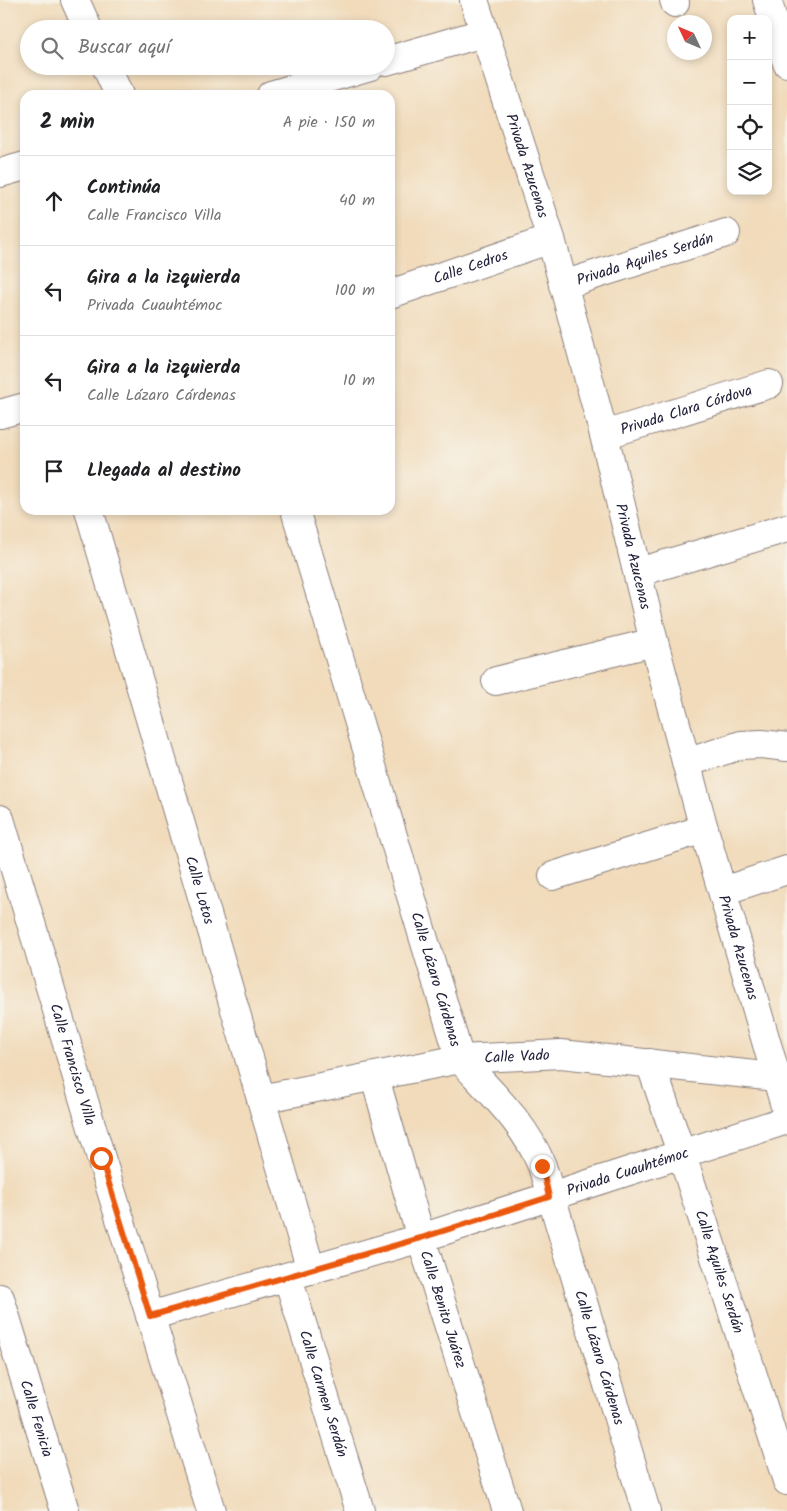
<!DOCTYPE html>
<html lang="es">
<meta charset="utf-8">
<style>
:root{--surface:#fff;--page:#f6f6f6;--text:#202124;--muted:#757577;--line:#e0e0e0}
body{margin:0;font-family:Kalam,sans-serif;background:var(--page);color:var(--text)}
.controls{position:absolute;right:15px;top:15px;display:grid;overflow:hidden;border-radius:10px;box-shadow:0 2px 8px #0003}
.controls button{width:45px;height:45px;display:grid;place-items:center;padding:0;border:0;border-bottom:1px solid var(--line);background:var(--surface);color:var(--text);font:25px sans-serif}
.compass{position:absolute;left:667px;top:15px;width:45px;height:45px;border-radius:50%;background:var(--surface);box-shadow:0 2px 8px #0003;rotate:314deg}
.stop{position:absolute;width:15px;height:15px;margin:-11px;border:4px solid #ea580c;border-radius:50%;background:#fff}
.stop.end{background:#ea580c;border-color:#fff;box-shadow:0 1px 5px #0008}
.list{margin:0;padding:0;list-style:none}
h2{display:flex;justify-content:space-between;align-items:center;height:65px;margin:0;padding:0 20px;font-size:21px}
h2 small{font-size:16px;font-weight:400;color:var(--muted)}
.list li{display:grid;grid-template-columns:32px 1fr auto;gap:15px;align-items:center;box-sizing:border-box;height:90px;padding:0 20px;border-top:1px solid var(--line)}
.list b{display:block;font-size:19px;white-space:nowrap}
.list p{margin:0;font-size:16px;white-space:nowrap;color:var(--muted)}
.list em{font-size:16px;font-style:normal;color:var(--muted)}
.icon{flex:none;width:28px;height:28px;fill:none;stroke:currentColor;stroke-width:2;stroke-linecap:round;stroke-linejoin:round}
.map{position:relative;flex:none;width:787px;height:1511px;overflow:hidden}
.search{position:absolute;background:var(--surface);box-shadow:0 2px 8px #0003;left:20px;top:20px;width:375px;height:55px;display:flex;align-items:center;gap:12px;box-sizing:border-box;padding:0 18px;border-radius:28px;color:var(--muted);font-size:19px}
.panel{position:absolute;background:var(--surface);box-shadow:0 2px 8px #0003;left:20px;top:90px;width:375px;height:425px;border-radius:15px}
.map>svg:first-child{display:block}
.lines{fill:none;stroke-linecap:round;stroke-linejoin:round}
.minor-casing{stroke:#8a7e7b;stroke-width:30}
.minor{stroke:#fff;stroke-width:28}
.route{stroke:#ea580c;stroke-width:6}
.labels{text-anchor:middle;stroke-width:4.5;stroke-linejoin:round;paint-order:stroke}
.street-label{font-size:15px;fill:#22223b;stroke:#f7f3e8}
</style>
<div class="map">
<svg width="787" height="1511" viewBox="0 0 787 1511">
<rect width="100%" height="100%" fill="#f7f3e8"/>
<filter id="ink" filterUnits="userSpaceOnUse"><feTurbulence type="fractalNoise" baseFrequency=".02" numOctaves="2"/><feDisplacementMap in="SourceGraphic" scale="10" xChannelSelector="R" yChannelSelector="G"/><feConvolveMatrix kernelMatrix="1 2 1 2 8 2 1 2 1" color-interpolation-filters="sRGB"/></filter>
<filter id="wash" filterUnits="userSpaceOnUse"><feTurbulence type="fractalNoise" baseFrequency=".0096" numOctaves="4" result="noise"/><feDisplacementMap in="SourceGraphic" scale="20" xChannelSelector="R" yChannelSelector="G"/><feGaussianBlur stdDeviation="1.12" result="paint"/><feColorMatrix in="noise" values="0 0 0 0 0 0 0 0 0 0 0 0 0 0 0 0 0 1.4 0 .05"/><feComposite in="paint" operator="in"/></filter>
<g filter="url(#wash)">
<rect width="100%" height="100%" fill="#f1dbbb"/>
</g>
<g filter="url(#ink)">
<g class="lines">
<defs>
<g id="minor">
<polyline points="75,0 88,29"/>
<path id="s1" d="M474,0L551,239L604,435L654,642L704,829L787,1113"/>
<polyline points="674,0 675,3"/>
<polyline points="767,0 787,63"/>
<polyline points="386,61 483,33"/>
<polyline points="106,66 119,95"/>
<polyline points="271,95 370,66"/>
<polyline points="0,173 25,166"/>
<path id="s2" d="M563,285L726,233"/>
<path id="s3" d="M390,294L551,239"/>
<polyline points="0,414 25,407"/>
<path id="s4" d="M604,435L769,384"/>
<path id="s5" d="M89,510L311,1270"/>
<path id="s6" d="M295,510L460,1059C491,1093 525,1123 542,1166L646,1511"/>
<polyline points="639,572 787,528"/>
<polyline points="496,681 654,642"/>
<polyline points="686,763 741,745 762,744 787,747"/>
<path id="s7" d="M0,819L101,1158L211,1511"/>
<polyline points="553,876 704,829"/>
<polyline points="723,891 787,870"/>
<path id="s8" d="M650,1063L682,1155L787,1481"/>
<path id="s9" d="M375,1078L421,1238L507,1511"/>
<path id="s10" d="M261,1099L460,1059L561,1054L775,1077"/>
<path id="s11" d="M288,1278L360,1511"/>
<path id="s12" d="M0,1298L65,1511"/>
<path id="s13" d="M150,1316L421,1238L787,1120"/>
</g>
</defs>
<use href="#minor" class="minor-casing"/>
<use href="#minor" class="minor"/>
</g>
</g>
<g class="lines" filter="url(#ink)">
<polyline class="route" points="101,1158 150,1316 421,1238 549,1197 542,1166"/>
</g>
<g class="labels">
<g class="street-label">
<text dy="5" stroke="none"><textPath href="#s1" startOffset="174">Privada Azucenas</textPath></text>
<text dy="5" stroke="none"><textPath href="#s2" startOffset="86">Privada Aquiles Serdán</textPath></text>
<text dy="5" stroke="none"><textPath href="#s3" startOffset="85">Calle Cedros</textPath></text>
<text dy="5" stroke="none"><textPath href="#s4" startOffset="86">Privada Clara Córdova</textPath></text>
<text dy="5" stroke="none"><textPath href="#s1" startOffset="579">Privada Azucenas</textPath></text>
<text dy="5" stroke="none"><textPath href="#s5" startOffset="396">Calle Lotos</textPath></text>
<text dy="5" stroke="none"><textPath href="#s1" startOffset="984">Privada Azucenas</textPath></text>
<text dy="5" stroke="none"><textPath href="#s6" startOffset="490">Calle Lázaro Cárdenas</textPath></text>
<text dy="5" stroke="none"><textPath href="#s10" startOffset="260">Calle Vado</textPath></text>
<text dy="5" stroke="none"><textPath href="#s7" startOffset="256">Calle Francisco Villa</textPath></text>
<text dy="5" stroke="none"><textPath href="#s13" startOffset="499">Privada Cuauhtémoc</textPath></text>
<text dy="5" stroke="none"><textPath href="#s8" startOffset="220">Calle Aquiles Serdán</textPath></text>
<text dy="5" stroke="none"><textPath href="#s9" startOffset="241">Calle Benito Juárez</textPath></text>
<text dy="5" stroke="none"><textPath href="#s6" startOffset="909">Calle Lázaro Cárdenas</textPath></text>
<text dy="5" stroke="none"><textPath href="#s11" startOffset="121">Calle Carmen Serdán</textPath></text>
<text dy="5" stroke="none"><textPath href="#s12" startOffset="126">Calle Fenicia</textPath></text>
</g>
</g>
</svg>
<div class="controls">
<button>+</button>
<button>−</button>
<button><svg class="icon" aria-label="locate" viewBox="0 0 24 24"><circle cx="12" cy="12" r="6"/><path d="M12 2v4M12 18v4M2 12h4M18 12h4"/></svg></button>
<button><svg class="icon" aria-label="layers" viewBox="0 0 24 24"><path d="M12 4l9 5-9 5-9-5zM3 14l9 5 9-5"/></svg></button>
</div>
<svg class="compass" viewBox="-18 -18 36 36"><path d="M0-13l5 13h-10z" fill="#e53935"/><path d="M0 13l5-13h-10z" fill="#757577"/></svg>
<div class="stop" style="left:101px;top:1158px"></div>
<div class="stop end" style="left:542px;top:1166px"></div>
<div class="search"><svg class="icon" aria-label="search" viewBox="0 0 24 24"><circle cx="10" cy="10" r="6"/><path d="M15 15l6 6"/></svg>Buscar aquí</div>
<section class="panel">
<h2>2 min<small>A pie · 150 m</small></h2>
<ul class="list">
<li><svg class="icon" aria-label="ahead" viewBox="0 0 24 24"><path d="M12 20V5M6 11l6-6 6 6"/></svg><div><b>Continúa</b><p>Calle Francisco Villa</p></div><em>40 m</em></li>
<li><svg class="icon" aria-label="left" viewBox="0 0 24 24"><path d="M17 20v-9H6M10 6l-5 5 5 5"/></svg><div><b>Gira a la izquierda</b><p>Privada Cuauhtémoc</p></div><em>100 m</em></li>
<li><svg class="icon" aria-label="left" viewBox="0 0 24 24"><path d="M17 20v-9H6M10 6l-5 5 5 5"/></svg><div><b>Gira a la izquierda</b><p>Calle Lázaro Cárdenas</p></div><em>10 m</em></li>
<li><svg class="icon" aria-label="arrive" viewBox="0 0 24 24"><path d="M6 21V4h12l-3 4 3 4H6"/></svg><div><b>Llegada al destino</b></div></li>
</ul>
</section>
</div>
